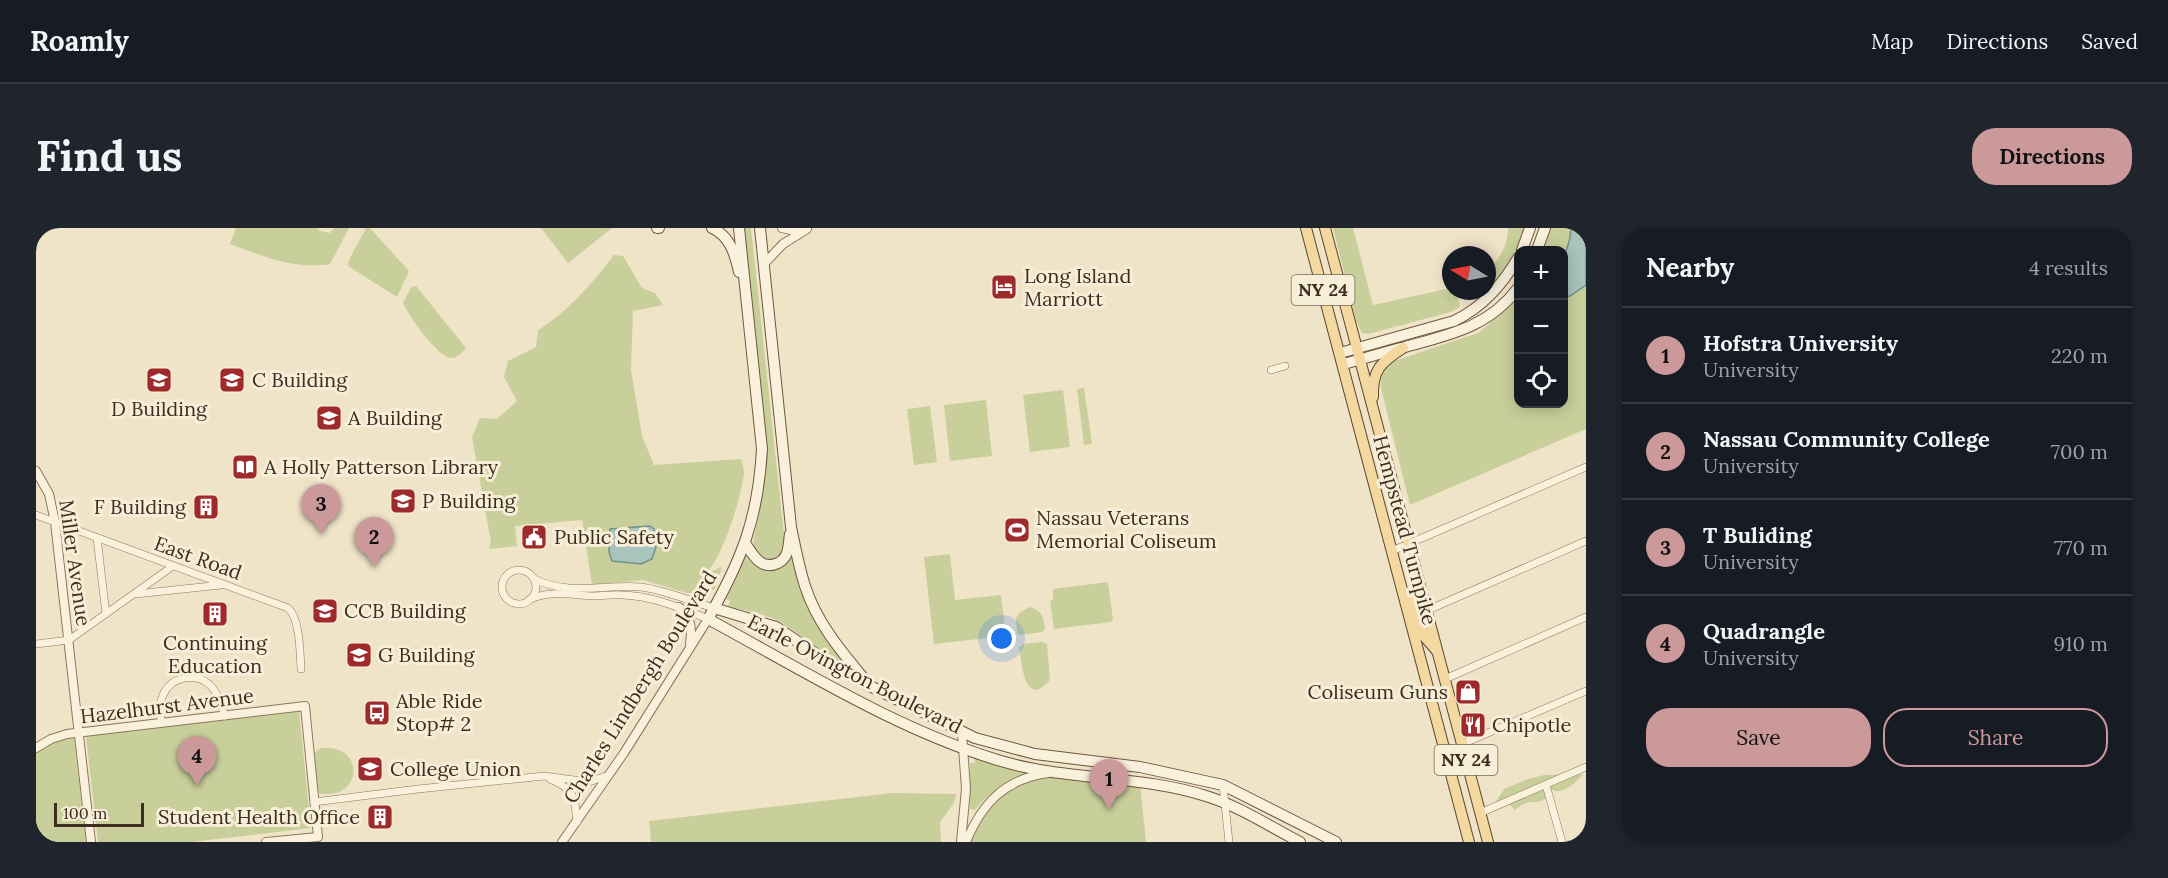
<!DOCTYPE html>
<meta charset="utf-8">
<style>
:root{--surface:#171b24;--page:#20242c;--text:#f1f3f6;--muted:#9ea1a6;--line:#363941;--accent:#cc999b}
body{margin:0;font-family:Lora,serif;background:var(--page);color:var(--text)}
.controls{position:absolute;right:18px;top:18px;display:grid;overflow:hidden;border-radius:12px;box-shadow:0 3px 15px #0003}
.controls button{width:54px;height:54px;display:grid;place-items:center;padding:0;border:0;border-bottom:2px solid var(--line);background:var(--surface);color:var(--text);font:30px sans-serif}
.compass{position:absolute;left:1406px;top:18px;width:54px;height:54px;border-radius:50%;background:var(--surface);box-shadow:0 3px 15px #0003;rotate:280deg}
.scale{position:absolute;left:18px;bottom:15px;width:90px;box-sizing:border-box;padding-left:6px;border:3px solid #3d2e20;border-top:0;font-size:16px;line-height:21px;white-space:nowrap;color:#3d2e20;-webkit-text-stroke:4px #f7eed8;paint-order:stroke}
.you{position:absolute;left:966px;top:411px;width:21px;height:21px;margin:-15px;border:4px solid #fff;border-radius:50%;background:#1a73e8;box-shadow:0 0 0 9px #1a73e833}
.badge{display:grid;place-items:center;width:39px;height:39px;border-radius:50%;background:var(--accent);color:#111;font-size:20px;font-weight:700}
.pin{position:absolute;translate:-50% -50px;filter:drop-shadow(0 2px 3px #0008)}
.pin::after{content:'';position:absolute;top:32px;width:21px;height:18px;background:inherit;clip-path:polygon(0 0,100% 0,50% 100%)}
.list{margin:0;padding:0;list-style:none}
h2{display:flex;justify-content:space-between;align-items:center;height:78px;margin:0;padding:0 24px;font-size:26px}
h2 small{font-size:20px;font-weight:400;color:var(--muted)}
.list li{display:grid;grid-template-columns:39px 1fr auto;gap:18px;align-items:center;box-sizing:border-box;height:96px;padding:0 24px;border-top:2px solid var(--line)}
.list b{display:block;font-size:22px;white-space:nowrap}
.list p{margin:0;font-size:20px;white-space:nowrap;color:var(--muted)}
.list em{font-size:20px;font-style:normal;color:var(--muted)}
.actions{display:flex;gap:12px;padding:18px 24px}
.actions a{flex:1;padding:14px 0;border:2px solid var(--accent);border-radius:24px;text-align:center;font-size:21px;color:var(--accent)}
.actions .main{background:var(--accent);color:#111}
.icon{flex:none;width:33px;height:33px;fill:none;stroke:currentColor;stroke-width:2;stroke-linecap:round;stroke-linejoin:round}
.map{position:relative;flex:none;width:1550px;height:614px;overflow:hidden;border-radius:24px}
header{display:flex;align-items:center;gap:36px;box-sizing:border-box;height:84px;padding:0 30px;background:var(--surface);border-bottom:2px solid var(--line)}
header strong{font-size:28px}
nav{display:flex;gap:33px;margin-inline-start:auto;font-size:21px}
.intro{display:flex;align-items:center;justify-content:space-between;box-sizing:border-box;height:144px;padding:0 36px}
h1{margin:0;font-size:42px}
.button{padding:15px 27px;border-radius:24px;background:var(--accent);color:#111;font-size:21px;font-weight:700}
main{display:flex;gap:36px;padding:0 36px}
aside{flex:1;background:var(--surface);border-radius:24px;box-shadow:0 3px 15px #0003}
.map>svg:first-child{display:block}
.green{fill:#c9cf9b}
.water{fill:#a9c4bc;stroke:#6f938a;stroke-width:1.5}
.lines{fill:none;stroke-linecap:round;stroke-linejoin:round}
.minor-casing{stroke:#8d765c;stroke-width:8}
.tertiary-casing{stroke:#8d765c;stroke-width:10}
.secondary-casing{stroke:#6f573f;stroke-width:12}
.primary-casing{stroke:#5b4430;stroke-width:12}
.minor{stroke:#faf1dc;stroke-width:7}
.tertiary{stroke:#faf1dc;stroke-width:8}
.secondary{stroke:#faf1dc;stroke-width:10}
.primary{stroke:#f3d9a0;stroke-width:10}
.labels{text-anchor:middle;stroke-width:6;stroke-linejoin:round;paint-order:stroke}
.shield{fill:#f7eed8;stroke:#756857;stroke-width:1.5}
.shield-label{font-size:18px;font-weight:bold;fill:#3d2e20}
.poi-label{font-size:20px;fill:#3d2e20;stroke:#f7eed8;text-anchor:start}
.street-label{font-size:20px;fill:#3d2e20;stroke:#f7eed8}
</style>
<header>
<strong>Roamly</strong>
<nav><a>Map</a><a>Directions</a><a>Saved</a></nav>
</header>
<div class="intro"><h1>Find us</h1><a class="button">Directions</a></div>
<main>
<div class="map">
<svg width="1550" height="614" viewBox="0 0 1550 614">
<rect width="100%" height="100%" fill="#f0e4c8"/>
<g class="green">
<path d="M200,0H281L284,3L294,5L298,0H313L294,36C259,42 226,28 194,16Z"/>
<polygon points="330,0 334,0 373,43 361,69 312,38 313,32"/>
<polygon points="505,0 576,0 532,35"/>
<path d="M707,0H715L749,316C747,328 740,334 727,333L716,320L729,253L731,225Z"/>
<polygon points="1297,0 1317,0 1337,77 1415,60 1415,63 1420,63 1424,79 1415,84 1332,106 1326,105 1320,92"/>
<path d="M1472,0H1489C1483,24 1469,43 1451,60V43C1464,31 1472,18 1472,0Z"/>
<polygon points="1510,0 1535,0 1534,10 1528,30 1528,22 1505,22"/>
<path d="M578,27L587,28L606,60L619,65L627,77L597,83L595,142L606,208L618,237L705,231C706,235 708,240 708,245C706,267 686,333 669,346L686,339L679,361L672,365H651L607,352L556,357L546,292L479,298L481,318L453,321L455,314L436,209L444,190L461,191L481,173L468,149L472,133L500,119L502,102C532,84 557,54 578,27Z"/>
<path d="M1550,57V201L1374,277L1345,160C1344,148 1349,140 1358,133L1442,105L1482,72V176H1528V69L1534,68Z"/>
<path d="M380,58L430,120C426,125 421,130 414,130C401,128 372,87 367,75L375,59Z"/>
<polygon points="1048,160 1056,216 1048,217 1041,161"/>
<polygon points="1027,162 1034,219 994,224 987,167"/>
<polygon points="950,172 956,228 914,233 908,177"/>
<polygon points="894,178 901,234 878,237 871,181"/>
<path d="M756,323L813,441C788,429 769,409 746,395C730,386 710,383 692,378L694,373L690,371L701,349L709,325C715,336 721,340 733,342Z"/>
<polygon points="914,326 919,372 965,367 970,408 898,416 888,329"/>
<polygon points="1072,354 1077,392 1075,394 1018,401 1014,373 1017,371 1017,361"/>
<path d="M994,379C1006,383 1007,388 1009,400L1007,404L984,407L981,405L980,391L983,385Z"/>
<path d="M1006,414L1011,416L1014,452C988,482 986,435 983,419L988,416Z"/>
<polygon points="263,483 275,600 155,614 62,614 50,508"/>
<path d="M38,509L50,614H0V524C12,515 23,512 38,509Z"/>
<path d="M285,520C320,516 328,552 303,564C298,566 290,566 284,566L282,563L278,525Z"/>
<path d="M939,529L996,544C973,552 955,562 939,582L934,581V535H939Z"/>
<path d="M1540,546L1547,547C1539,555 1527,567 1516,562C1503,584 1497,565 1479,582L1474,577L1460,574L1468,561L1492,551L1508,547Z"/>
<polygon points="1001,547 1104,556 1110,614 930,614 954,573"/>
<polygon points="856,565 920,566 918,575 904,594 905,614 615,614 613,593"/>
</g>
<g class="water">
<polygon points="1535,0 1550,0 1550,57 1534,68 1528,69 1528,30 1534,10"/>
<polygon points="614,298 618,301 620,319 616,331 605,336 576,333 573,324 574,301"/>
</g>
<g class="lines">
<defs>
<g id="minor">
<polyline points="1235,142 1249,138"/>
<path d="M0,287L252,380C264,390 264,425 265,441"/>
<polyline points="61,310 70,386"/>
<polyline points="1356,323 1550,239"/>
<circle cx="483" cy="359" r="17"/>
<path d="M498,351C532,368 570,356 605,359C629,362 654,373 678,380"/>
<polyline points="100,366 185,357"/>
<path d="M494,371C517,362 535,367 558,368C568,368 577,366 587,367C617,368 644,380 672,391"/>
<polyline points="1392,382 1550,313"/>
<polyline points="0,416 33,412 137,338"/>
<polyline points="1409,451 1550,389"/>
<path d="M125,495C125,486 123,476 127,467C135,448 161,444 175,458C183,466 185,478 189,488"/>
<polyline points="1426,516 1550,463"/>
<path d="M514,551C538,561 539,568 541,594"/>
<polyline points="1187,557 1193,614"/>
<polyline points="1510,557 1526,614"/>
<polyline points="278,574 382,561 508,548 553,554 573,547"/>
<polyline points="1444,585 1550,539"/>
</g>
<g id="tertiary">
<polyline points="746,0 759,3 766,2"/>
<polyline points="728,36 747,16 771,1"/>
<polyline points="0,243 13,266 19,294 55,614"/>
<path d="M643,379C656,390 656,401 654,416"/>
<polyline points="0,520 15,511 31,506 269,478 282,609 230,614"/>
<polyline points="526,614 588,525 672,391"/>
<polyline points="925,614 930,561 926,505"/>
<path d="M930,614C946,575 969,551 1012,545"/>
</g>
<g id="secondary">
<polyline points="621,0 623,0"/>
<path d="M676,0C694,8 699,26 703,44"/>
<path d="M703,0L726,221C722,291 706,331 672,391C765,441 863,503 965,533C1032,553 1105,547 1170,568C1203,578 1233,598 1264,614"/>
<path d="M724,0L755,299C759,319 763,339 769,358C781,395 805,423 829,452"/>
<polyline points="1486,22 1494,0"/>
<polyline points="1501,22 1509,0"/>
<path d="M1304,125L1418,93C1447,79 1466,57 1482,30"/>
<path d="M1307,136C1327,131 1348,124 1369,119C1413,107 1453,99 1482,60"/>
<path d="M709,315C717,327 725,343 742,335C746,333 749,330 751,325C753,319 753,312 754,306"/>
<polyline points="678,380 740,399 792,434 834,458 939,510 999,526 1104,539 1187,557 1300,614"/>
</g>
<g id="primary">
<polyline points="1270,0 1433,614"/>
<polyline points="1289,0 1452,614"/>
<path d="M1337,169C1336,142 1345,134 1367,120"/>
<polyline points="1368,368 1376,371 1387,407 1401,423"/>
</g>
</defs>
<use href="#minor" class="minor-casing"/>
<use href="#tertiary" class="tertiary-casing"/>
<use href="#secondary" class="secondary-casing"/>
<use href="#primary" class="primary-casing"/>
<use href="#minor" class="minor"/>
<use href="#tertiary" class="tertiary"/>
<use href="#secondary" class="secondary"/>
<use href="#primary" class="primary"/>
</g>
<defs>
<symbol id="hotel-square" viewBox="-11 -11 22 22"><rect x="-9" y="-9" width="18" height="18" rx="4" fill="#9e2a2b" stroke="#f7eed8"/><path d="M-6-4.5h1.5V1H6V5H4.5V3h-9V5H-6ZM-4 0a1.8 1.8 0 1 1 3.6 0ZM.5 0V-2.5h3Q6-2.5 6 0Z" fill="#fff"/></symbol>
<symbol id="university-square" viewBox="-11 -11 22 22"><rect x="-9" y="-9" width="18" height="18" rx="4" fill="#9e2a2b" stroke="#f7eed8"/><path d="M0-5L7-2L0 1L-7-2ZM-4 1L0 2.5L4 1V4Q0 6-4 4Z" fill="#fff"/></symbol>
<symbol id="library-square" viewBox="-11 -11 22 22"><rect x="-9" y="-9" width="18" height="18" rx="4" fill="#9e2a2b" stroke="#f7eed8"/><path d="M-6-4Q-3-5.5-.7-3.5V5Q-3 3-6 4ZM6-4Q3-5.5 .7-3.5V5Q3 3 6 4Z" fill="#fff"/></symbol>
<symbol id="building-square" viewBox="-11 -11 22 22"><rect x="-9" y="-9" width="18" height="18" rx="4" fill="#9e2a2b" stroke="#f7eed8"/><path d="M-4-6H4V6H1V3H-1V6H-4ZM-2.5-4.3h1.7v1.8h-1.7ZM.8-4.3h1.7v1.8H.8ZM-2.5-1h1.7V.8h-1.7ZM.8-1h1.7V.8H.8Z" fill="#fff"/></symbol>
<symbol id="stadium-square" viewBox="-11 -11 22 22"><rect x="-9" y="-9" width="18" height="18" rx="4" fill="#9e2a2b" stroke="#f7eed8"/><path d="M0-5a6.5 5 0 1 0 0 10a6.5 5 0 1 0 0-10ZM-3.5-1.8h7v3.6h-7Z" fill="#fff"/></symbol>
<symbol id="civic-square" viewBox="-11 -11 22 22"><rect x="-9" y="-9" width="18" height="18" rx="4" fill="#9e2a2b" stroke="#f7eed8"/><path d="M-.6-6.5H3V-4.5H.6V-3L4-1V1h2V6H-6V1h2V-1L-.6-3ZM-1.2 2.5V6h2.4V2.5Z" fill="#fff"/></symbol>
<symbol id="shop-square" viewBox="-11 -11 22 22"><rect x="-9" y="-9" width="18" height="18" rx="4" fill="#9e2a2b" stroke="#f7eed8"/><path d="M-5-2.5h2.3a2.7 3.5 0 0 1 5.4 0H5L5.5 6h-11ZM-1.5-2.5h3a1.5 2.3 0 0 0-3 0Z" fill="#fff"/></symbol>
<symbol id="bus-square" viewBox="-11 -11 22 22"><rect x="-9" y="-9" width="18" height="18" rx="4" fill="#9e2a2b" stroke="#f7eed8"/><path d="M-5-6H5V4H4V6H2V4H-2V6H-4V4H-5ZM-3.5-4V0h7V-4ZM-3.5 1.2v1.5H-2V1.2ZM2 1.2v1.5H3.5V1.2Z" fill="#fff"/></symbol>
<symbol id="restaurant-square" viewBox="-11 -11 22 22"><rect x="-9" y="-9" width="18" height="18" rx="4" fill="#9e2a2b" stroke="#f7eed8"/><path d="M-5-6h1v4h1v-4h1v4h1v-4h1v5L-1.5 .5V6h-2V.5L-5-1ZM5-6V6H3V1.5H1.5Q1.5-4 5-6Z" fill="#fff"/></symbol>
</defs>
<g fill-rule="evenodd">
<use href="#hotel-square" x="953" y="44" width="30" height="30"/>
<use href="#university-square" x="108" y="137" width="30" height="30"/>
<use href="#university-square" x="181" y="137" width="30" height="30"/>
<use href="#university-square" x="278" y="175" width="30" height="30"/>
<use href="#library-square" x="194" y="224" width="30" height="30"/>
<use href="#university-square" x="352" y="258" width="30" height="30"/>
<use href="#building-square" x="155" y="264" width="30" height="30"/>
<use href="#stadium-square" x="966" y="287" width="30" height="30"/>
<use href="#civic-square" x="483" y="294" width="30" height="30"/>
<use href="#university-square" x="274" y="368" width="30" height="30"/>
<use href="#building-square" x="164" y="371" width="30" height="30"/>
<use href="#university-square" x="308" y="412" width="30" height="30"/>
<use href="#shop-square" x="1417" y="449" width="30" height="30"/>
<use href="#bus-square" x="326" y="470" width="30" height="30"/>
<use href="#restaurant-square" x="1422" y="482" width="30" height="30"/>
<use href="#university-square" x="319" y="526" width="30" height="30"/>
<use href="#building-square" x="329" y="574" width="30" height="30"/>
</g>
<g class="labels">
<g class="shield">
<rect x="1255.5" y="47" width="63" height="30" rx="4.5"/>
<rect x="1398.5" y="517" width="63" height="30" rx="4.5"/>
</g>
<g class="shield-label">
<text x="1287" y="68">NY 24</text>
<text x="1430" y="538">NY 24</text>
</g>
<g class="poi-label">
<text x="988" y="55">Long Island<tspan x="988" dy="23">Marriott</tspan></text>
<text x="216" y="159">C Building</text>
<text x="123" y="188" text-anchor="middle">D Building</text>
<text x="312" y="197">A Building</text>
<text x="228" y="246">A Holly Patterson Library</text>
<text x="386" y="280">P Building</text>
<text x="150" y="286" text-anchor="end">F Building</text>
<text x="1000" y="297">Nassau Veterans<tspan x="1000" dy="23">Memorial Coliseum</tspan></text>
<text x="518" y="316">Public Safety</text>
<text x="308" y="390">CCB Building</text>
<text x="179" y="422" text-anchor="middle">Continuing<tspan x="179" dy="23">Education</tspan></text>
<text x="342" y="434">G Building</text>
<text x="1412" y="471" text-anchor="end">Coliseum Guns</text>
<text x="360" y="480">Able Ride<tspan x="360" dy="23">Stop# 2</tspan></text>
<text x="1456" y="504">Chipotle</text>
<text x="354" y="548">College Union</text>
<text x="324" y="596" text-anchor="end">Student Health Office</text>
</g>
<g class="street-label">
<text transform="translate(1369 302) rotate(75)" y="7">Hempstead Turnpike</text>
<text transform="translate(162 330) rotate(20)" y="7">East Road</text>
<text transform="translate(39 335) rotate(82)" y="7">Miller Avenue</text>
<text transform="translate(819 446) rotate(27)" y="7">Earle Ovington Boulevard</text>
<text transform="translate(604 459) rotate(-58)" y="7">Charles Lindbergh Boulevard</text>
<text transform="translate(131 478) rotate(-7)" y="7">Hazelhurst Avenue</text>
</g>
</g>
</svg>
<div class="controls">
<button>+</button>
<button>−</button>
<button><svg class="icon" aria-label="locate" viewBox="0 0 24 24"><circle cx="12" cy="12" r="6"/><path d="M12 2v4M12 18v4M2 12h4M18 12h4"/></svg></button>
</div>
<svg class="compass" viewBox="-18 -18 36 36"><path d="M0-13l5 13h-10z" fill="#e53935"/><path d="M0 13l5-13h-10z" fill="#9ea1a6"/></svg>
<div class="scale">100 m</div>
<div class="you"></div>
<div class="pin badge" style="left:1073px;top:581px">1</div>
<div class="pin badge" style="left:338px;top:339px">2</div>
<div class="pin badge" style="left:285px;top:306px">3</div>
<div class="pin badge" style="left:161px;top:558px">4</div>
</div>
<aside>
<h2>Nearby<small>4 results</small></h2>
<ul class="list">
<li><span class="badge">1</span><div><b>Hofstra University</b><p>University</p></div><em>220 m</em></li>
<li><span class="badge">2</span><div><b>Nassau Community College</b><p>University</p></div><em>700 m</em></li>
<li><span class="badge">3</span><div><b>T Buliding</b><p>University</p></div><em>770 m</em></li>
<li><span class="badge">4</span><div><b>Quadrangle</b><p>University</p></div><em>910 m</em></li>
</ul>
<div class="actions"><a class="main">Save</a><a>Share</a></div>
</aside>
</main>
